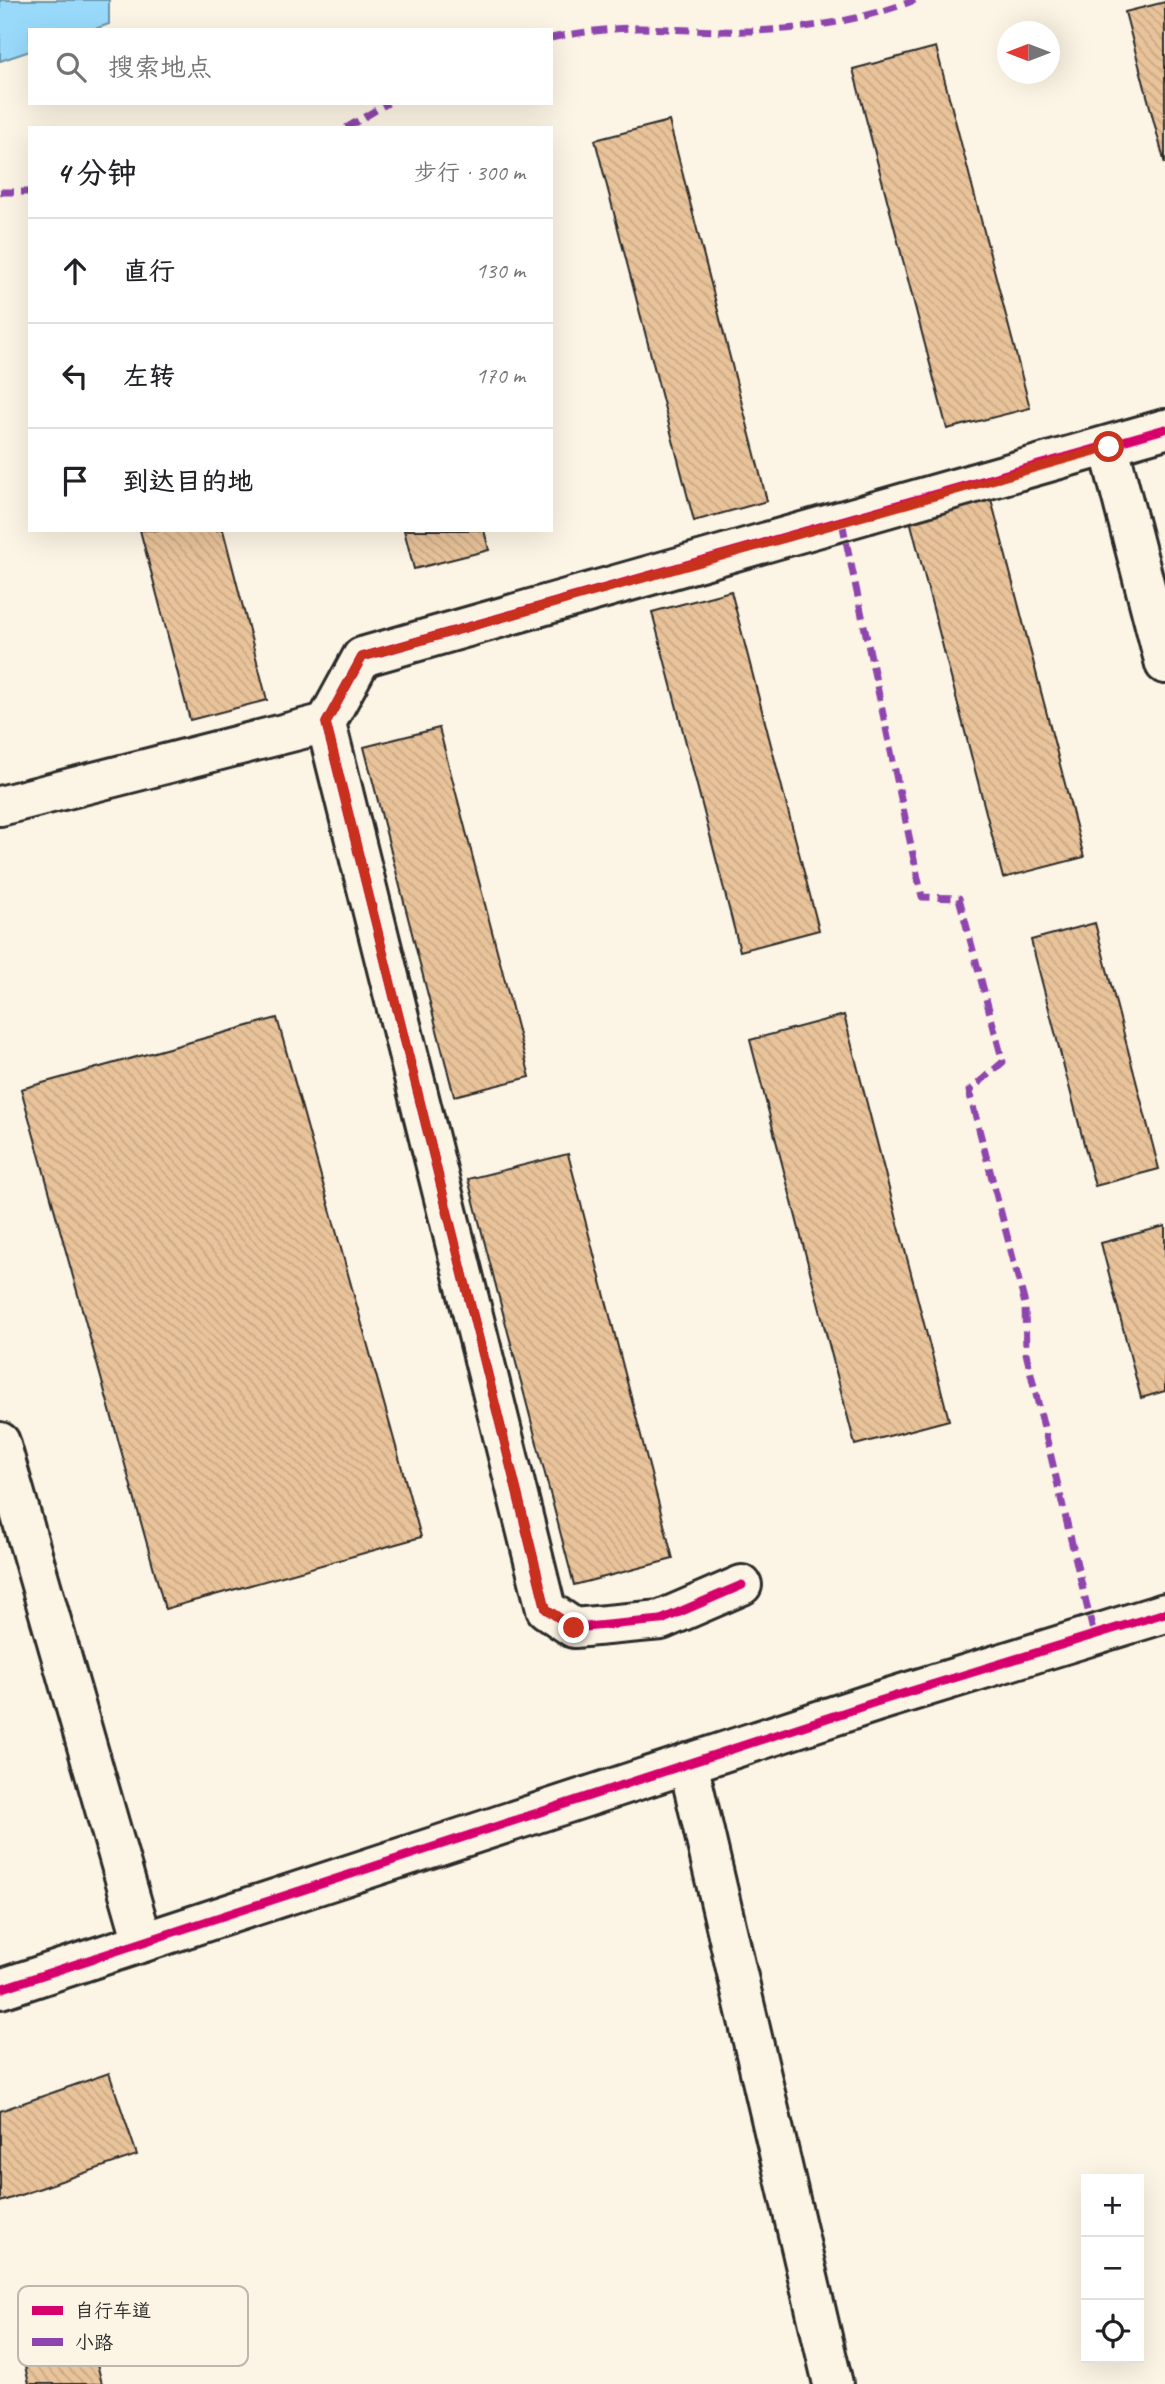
<!DOCTYPE html>
<html lang="zh">
<meta charset="utf-8">
<style>
:root{--surface:#fff;--page:#f2f2f2;--text:#202124;--muted:#757577;--line:#e0e0e0}
body{margin:0;font-family:Caveat,"LXGW WenKai TC",sans-serif;background:var(--page);color:var(--text)}
.controls{position:absolute;right:21px;bottom:21px;display:grid;overflow:hidden;border-radius:0px;box-shadow:0 7px 28px #0002}
.controls button{width:63px;height:63px;display:grid;place-items:center;padding:0;border:0;border-bottom:2px solid var(--line);background:var(--surface);color:var(--text);font:35px sans-serif}
.compass{position:absolute;left:997px;top:21px;width:63px;height:63px;border-radius:50%;background:var(--surface);box-shadow:0 7px 28px #0002;rotate:270deg}
.stop{position:absolute;width:21px;height:21px;margin:-16px;border:5px solid #c8321e;border-radius:50%;background:#fff}
.stop.end{background:#c8321e;border-color:#fff;box-shadow:0 2px 7px #0008}
.list{margin:0;padding:0;list-style:none}
h2{display:flex;justify-content:space-between;align-items:center;height:91px;margin:0;padding:0 28px;font-size:30px}
h2 small{font-size:23px;font-weight:400;color:var(--muted)}
.list li{display:grid;grid-template-columns:46px 1fr auto;gap:21px;align-items:center;box-sizing:border-box;height:105px;padding:0 28px;border-top:2px solid var(--line)}
.list b{display:block;font-size:26px;white-space:nowrap}
.list em{font-size:23px;font-style:normal;color:var(--muted)}
.icon{flex:none;width:38px;height:38px;fill:none;stroke:currentColor;stroke-width:2;stroke-linecap:round;stroke-linejoin:round}
.map{position:relative;flex:none;width:1165px;height:2384px;overflow:hidden}
.search{position:absolute;background:var(--surface);box-shadow:0 7px 28px #0002;left:28px;top:28px;width:525px;height:77px;display:flex;align-items:center;gap:18px;box-sizing:border-box;padding:0 24px;border-radius:0px;color:var(--muted);font-size:26px}
.panel{position:absolute;background:var(--surface);box-shadow:0 7px 28px #0002;left:28px;top:126px;width:525px;height:406px;border-radius:0px}
.map>svg:first-child{display:block}
.water{fill:#99dafa;stroke:#6d94a7;stroke-width:2}
.building{fill:url(#building-back-hatch);stroke:#2b2b2b;stroke-width:2}
.lines{fill:none;stroke-linecap:round;stroke-linejoin:round}
.minor-casing{stroke:#2b2b2b;stroke-width:44}
.tertiary-casing{stroke:#2b2b2b;stroke-width:44}
.minor{stroke:#fcf5e5;stroke-width:38}
.tertiary{stroke:#fcf5e5;stroke-width:38}
.quiet{stroke:#8e44ad;stroke-width:7;stroke-dasharray:14 7;stroke-linecap:butt}
.cycleway-casing{stroke:#fcf5e5;stroke-width:13}
.cycleway{stroke:#d6006c;stroke-width:9}
.route{stroke:#c8321e;stroke-width:9}
.key{fill:#fcf5e5;stroke:#bdb8ad;stroke-width:2}
.key-label{font-size:19px;fill:#2b2b2b}
</style>
<div class="map">
<svg width="1165" height="2384" viewBox="0 0 1165 2384">
<defs>
<pattern id="building-back-hatch" width="6" height="6" patternUnits="userSpaceOnUse" patternTransform="scale(1.75)"><rect width="6" height="6" fill="#e9c39a"/><path d="M-1 5l2 2M0 0l6 6M5-1l2 2" fill="none" stroke="#c8a885"/></pattern>
</defs>
<rect width="100%" height="100%" fill="#fcf5e5"/>
<filter id="ink" filterUnits="userSpaceOnUse"><feTurbulence type="fractalNoise" baseFrequency=".0143" numOctaves="2"/><feDisplacementMap in="SourceGraphic" scale="14" xChannelSelector="R" yChannelSelector="G"/><feConvolveMatrix kernelMatrix="1 2 1 2 8 2 1 2 1" color-interpolation-filters="sRGB"/></filter>
<g filter="url(#ink)">
<polygon class="water" points="0,0 109,0 109,24 92,30 30,30 30,51 0,61"/>
<g class="building">
<polygon points="1165,2 1165,164 1125,12"/>
<polygon points="936,47 1030,408 947,429 853,69"/>
<polygon points="669,121 767,501 694,521 595,140"/>
<polygon points="991,499 1084,857 1003,878 910,520"/>
<polygon points="140,530 223,530 267,700 190,720"/>
<polygon points="404,530 484,530 489,550 414,569"/>
<polygon points="731,591 819,930 740,951 652,612"/>
<polygon points="439,728 530,1077 454,1096 364,747"/>
<polygon points="1095,923 1159,1169 1095,1186 1031,940"/>
<polygon points="844,1015 949,1420 855,1445 750,1040"/>
<polygon points="277,1018 421,1537 165,1609 21,1089"/>
<polygon points="568,1154 673,1559 574,1585 468,1179"/>
<polygon points="1165,1226 1165,1391 1141,1398 1101,1243"/>
<polygon points="109,2073 137,2155 0,2202 0,2111"/>
<polygon points="86,2318 102,2384 29,2384 18,2334"/>
</g>
<g class="lines">
<defs>
<g id="minor">
<polyline points="1109,447 1165,664"/>
<polyline points="0,806 326,723"/>
<polyline points="0,1442 143,1942"/>
<polyline points="742,1585 661,1620 574,1628 546,1609 326,723 362,657 1165,429"/>
<polyline points="688,1763 833,2384"/>
</g>
<polyline id="tertiary" points="0,1989 876,1702 1165,1613"/>
</defs>
<use href="#minor" class="minor-casing"/>
<use href="#tertiary" class="tertiary-casing"/>
<use href="#minor" class="minor"/>
<use href="#tertiary" class="tertiary"/>
<g class="quiet">
<path d="M551,38C581,32 611,28 641,28C677,29 712,32 748,31C803,30 864,20 915,0"/>
<polyline points="346,128 388,103"/>
<polyline points="0,192 30,192"/>
<polyline points="842,522 922,897 959,898 1003,1062 969,1091 1025,1304 1026,1353 1094,1635"/>
</g>
<defs>
<g id="cycleway">
<polyline points="742,1585 661,1620 574,1628 546,1609 326,723 362,657 1165,429"/>
<polyline points="0,1989 876,1702 1165,1613"/>
</g>
</defs>
<use href="#cycleway" class="cycleway-casing"/>
<use href="#cycleway" class="cycleway"/>
</g>
</g>
<g class="lines" filter="url(#ink)">
<polyline class="route" points="574,1628 546,1609 326,723 362,657 1109,447"/>
</g>
<rect x="18" y="2286" width="230" height="80" rx="10" class="key"/>
<rect x="32" y="2306" width="31" height="9" fill="#d6006c"/>
<rect x="32" y="2338" width="31" height="8" fill="#8e44ad"/>
<g class="key-label">
<text x="75" y="2317">自行车道</text>
<text x="75" y="2349">小路</text>
</g>
</svg>
<div class="controls">
<button>+</button>
<button>−</button>
<button><svg class="icon" aria-label="locate" viewBox="0 0 24 24"><circle cx="12" cy="12" r="6"/><path d="M12 2v4M12 18v4M2 12h4M18 12h4"/></svg></button>
</div>
<svg class="compass" viewBox="-18 -18 36 36"><path d="M0-13l5 13h-10z" fill="#e53935"/><path d="M0 13l5-13h-10z" fill="#757577"/></svg>
<div class="stop" style="left:1109px;top:447px"></div>
<div class="stop end" style="left:574px;top:1628px"></div>
<div class="search"><svg class="icon" aria-label="search" viewBox="0 0 24 24"><circle cx="10" cy="10" r="6"/><path d="M15 15l6 6"/></svg>搜索地点</div>
<section class="panel">
<h2>4 分钟<small>步行 · 300 m</small></h2>
<ul class="list">
<li><svg class="icon" aria-label="ahead" viewBox="0 0 24 24"><path d="M12 20V5M6 11l6-6 6 6"/></svg><div><b>直行</b></div><em>130 m</em></li>
<li><svg class="icon" aria-label="left" viewBox="0 0 24 24"><path d="M17 20v-9H6M10 6l-5 5 5 5"/></svg><div><b>左转</b></div><em>170 m</em></li>
<li><svg class="icon" aria-label="arrive" viewBox="0 0 24 24"><path d="M6 21V4h12l-3 4 3 4H6"/></svg><div><b>到达目的地</b></div></li>
</ul>
</section>
</div>
